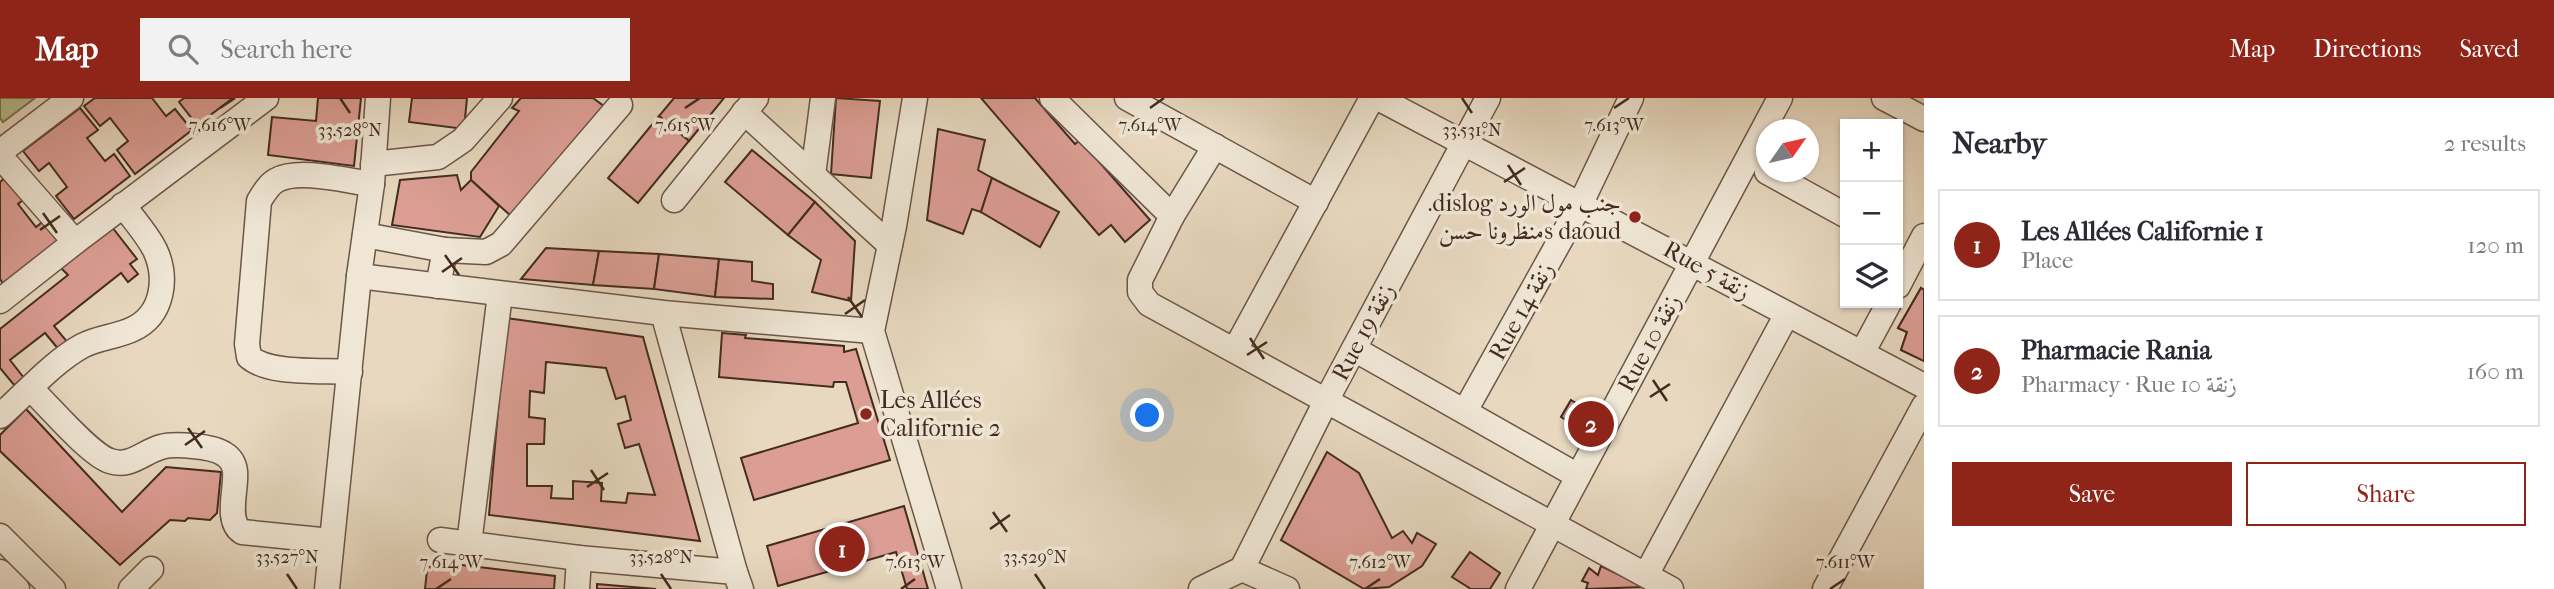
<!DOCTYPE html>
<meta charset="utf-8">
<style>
:root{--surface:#fff;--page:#f2f2f3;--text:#2b2b33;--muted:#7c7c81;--line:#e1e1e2;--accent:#8f2418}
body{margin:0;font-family:"IM FELL French Canon",Amiri,serif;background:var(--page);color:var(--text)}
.controls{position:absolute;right:21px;top:21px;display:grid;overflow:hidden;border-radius:0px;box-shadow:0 2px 5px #0004}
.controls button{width:63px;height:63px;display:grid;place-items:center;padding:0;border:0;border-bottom:2px solid var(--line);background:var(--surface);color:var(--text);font:35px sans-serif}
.compass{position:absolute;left:1756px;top:21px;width:63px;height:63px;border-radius:50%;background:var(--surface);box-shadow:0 2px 5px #0004;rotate:56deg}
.you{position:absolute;left:1148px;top:318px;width:24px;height:24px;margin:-18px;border:5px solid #fff;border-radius:50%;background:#1a73e8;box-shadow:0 0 0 10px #1a73e833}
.badge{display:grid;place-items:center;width:46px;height:46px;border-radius:50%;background:var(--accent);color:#fff;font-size:23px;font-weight:700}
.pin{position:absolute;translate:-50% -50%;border:4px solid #fff;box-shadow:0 2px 7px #0006}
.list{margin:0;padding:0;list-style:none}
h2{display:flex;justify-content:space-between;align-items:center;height:91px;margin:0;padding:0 28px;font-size:30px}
h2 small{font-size:23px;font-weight:400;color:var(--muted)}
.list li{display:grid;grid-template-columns:46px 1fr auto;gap:21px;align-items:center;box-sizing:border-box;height:112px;margin:0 14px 14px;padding:0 14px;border:2px solid var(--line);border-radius:0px}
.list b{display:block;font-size:26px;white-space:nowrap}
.list p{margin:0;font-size:23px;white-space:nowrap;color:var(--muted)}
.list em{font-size:23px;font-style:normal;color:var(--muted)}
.actions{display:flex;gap:14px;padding:21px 28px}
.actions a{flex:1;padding:16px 0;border:2px solid var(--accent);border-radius:0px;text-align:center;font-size:24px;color:var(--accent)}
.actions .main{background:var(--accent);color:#fff}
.icon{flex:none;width:38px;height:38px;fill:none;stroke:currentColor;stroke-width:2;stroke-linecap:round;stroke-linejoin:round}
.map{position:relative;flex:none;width:1924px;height:491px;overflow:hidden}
header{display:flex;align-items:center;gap:42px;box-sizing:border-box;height:98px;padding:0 35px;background:var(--accent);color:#fff}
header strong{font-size:33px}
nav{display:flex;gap:38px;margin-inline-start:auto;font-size:24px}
.search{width:490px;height:63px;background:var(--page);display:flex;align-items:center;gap:18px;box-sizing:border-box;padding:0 24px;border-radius:0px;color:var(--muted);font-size:26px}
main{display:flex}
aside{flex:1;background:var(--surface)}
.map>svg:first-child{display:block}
.green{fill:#b8be90;stroke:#7e7458;stroke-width:2}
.building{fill:#dc9e94;stroke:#442b20;stroke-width:2;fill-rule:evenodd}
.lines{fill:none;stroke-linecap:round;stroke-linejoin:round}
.minor-casing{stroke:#6d5648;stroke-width:27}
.minor{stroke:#efe6d5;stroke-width:24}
.ticks{fill:none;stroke:#442b20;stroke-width:2.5}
.poi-dot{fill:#8f2418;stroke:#efe6d5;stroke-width:2.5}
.labels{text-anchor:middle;stroke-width:7;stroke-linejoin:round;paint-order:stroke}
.poi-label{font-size:24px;fill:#442b20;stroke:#efe6d5;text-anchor:end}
.street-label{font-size:24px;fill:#442b20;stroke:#efe6d5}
.ticks-label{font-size:18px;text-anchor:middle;fill:#442b20;stroke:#efe6d5;stroke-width:7;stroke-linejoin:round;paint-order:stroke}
</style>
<header>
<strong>Map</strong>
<div class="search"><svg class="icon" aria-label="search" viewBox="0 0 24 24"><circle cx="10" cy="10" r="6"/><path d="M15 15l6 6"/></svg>Search here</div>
<nav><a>Map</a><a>Directions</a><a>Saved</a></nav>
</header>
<main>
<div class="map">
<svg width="1924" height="491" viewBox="0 0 1924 491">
<rect width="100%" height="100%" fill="#e7d8bf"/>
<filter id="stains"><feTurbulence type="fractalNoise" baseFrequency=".00286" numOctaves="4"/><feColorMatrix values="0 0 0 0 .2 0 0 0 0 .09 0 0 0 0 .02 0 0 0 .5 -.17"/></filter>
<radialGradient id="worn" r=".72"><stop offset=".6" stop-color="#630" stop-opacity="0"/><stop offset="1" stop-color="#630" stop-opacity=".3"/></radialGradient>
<polygon class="green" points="0,0 35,0 3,24 0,20"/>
<g class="building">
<polygon points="95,0 152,0 166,18 175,11 192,32 135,76 117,52 128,43 110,20 100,28 84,8"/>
<polygon points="184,0 233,0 197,27 179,4"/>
<polygon points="318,0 361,0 354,68 268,57 272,19 316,23"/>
<polygon points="412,0 467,0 464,31 409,24"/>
<polygon points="521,0 593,0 605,9 511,118 471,82 471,74 519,13 512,10"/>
<polygon points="674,0 724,0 689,43 659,18"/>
<polygon points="836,0 880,3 871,80 831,76"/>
<polygon points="981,0 1035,0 1075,46 1080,42 1150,122 1125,144 1111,127 1099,137"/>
<polygon points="80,10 98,32 87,40 105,63 114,56 130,78 74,121 56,98 67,89 49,65 39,73 23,53"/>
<polygon points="659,18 689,43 638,105 608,80"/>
<polygon points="938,31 985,42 978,72 992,80 981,114 972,111 963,136 927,122"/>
<polygon points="752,52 815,104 788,137 725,84"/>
<polygon points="11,75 28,98 18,106 36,129 45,122 61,143 4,187 0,181 0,84"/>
<polygon points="457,77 461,92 471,82 499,108 480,139 392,127 400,82"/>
<polygon points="992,80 1059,114 1040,149 981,114"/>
<polygon points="815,104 855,143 851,203 812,194 821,162 788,137"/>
<polygon points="112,129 137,161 130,166 138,176 128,184 121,175 54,228 69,246 60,253 45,235 10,262 24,280 14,287 0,270 0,231 68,177 61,170"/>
<polygon points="546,150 599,153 593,187 521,181"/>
<polygon points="599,153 659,156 654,191 593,187"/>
<polygon points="659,156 719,161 715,199 654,191"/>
<polygon points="719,161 752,164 752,183 773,186 773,201 715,199"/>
<polygon points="1921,190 1924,192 1924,263 1901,252 1907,234 1898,230"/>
<polygon points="1921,190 1924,192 1924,263 1901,252 1907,234 1898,230"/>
<path d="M506,220L643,239L700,443L489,417ZM546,264L606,270L616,301L625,298L631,322L618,326L625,350L639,346L655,397L628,395L626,405L601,403L602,385L573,383V401L551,400L552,388H527V346H544L545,321L529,319L530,293L544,295Z"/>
<polygon points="722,235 746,237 745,240 844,248 844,254 856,251 890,362 754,402 741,360 858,325 846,284 834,284 833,289 719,279"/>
<polygon points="1571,302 1599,319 1589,336 1561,319"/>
<polygon points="26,311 122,414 166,369 221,374 217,415 210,422 188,420 185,423 170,422 120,467 0,353 0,337"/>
<polygon points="1327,354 1359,375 1392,440 1403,433 1412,445 1417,435 1436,446 1422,468 1389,489 1364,491 1281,442"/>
<polygon points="904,408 928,491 907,491 896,454 778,488 767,448"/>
<polygon points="1470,454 1500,475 1490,491 1471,491 1452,479"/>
<polygon points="428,463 555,478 554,491 425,491"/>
<polygon points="1601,468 1645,489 1586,491 1588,485 1582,483 1589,470 1598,477"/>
<polygon points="597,486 656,491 597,491"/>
</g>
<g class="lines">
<defs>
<g id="minor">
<polyline points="915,0 894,128 872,233 949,491"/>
<polyline points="1052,0 1172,118"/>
<polyline points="1127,0 1316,104"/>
<polyline points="1378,0 1924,288"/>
<polyline points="1884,0 1924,21"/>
<polyline points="744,14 890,147"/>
<polyline points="1215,48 1172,118 1140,182 1140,194 1149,206 1671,491"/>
<polyline points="0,54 71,0"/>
<polyline points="0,58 75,144 0,203"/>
<polyline points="373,66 438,59 463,42 500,0"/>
<polyline points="1767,74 1845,117"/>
<polyline points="813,77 823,0"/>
<polyline points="674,102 756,0"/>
<polyline points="365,137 445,152"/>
<polyline points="75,144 266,0"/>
<polyline points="359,178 663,215 872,233"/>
<polyline points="438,188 445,152 486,154 501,146 620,7"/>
<polyline points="1898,188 1924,138"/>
<polyline points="663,215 735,474"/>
<polyline points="1354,251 1578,378"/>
<polyline points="1235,252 1372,0"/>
<polyline points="1862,255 1889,205"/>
<path d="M350,274C322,272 270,277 249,259L247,246L259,103C264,95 269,86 277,82C299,70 347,83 372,86"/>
<path d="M31,291C49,308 89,356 110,363C130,370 143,354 161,349C174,345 213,348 224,356C231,360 234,366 235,373C237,391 225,423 242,434L331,443"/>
<polyline points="1465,313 1581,105 1631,0"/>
<path d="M0,318C25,296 53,264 82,248C99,239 117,239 133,231C163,217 168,180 155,152C147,136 134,122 123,107"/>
<polyline points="0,438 53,491"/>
<polyline points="440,442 579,460 735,474 741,491"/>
<polyline points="469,446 500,196"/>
<polyline points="1242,471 1327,301 1488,0"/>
<polyline points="1242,471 1287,491"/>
<polyline points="0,474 17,491"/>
<polyline points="1646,477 1787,216"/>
<polyline points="131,491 151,471"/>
<polyline points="327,491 359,178 372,86 378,0"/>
<polyline points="577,491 579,460"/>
<polyline points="1201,491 1242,471"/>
<polyline points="1518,491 1780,0"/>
<polyline points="1825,491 1924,308"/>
</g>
</defs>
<use href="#minor" class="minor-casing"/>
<use href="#minor" class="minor"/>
</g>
<path class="ticks" d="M340,0L350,15M1462,0L1472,15M220,10L235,0M685,10L700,0M1150,10L1164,0M1614,10L1629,0M1508,67L1521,87M1504,84L1525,70M43,115L57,135M40,132L60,118M445,157L459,177M442,174L462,160M848,199L862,219M845,216L865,202M1250,240L1264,261M1247,257L1267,244M1653,282L1667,303M1650,299L1670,286M188,330L202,350M185,347L205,333M591,372L604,392M587,389L608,375M993,414L1007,434M990,431L1010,417M287,476L297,491M661,476L671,491M1035,476L1045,491M436,491L451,481M901,491L915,481M1365,491L1380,481M1830,491L1845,481"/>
<g class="poi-dot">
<circle cx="1635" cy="119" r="7"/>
<circle cx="866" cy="316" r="7"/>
</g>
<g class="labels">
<g class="poi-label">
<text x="1621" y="113">.dislog جنب مول الورد<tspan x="1621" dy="28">منظرونا حسنs daoud</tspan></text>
<text x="880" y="310" text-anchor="start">Les Allées<tspan x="880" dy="28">Californie 2</tspan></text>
</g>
<g class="street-label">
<text transform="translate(1707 172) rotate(29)" y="8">Rue 5 زنقة</text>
<text transform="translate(1521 213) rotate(-61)" y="8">Rue 14 زنقة</text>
<text transform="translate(1363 234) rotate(-62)" y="8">Rue 19 زنقة</text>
<text transform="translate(1649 245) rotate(-62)" y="8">Rue 10 زنقة</text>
</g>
</g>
<g class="ticks-label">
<text x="220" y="33">7.616°W</text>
<text x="685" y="33">7.615°W</text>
<text x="1150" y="33">7.614°W</text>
<text x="1614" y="33">7.613°W</text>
<text x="1472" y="38">33.531°N</text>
<text x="350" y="38">33.528°N</text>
<text x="287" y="465">33.527°N</text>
<text x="661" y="465">33.528°N</text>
<text x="1035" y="465">33.529°N</text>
<text x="451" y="470">7.614°W</text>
<text x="915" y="470">7.613°W</text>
<text x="1380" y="470">7.612°W</text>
<text x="1845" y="470">7.611°W</text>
</g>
<rect width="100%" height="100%" filter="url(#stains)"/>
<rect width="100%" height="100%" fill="url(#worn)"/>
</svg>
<div class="controls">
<button>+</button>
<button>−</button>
<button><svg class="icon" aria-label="layers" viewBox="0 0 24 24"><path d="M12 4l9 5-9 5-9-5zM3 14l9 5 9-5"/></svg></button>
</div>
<svg class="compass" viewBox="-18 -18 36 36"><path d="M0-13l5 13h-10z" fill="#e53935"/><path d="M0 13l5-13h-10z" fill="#7c7c81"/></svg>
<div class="you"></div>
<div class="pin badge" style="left:842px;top:451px">1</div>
<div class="pin badge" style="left:1591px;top:326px">2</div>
</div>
<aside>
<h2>Nearby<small>2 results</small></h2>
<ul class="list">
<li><span class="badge">1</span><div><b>Les Allées Californie 1</b><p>Place</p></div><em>120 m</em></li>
<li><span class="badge">2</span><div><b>Pharmacie Rania</b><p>Pharmacy · Rue 10 زنقة</p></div><em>160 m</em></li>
</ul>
<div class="actions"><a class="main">Save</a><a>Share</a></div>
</aside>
</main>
